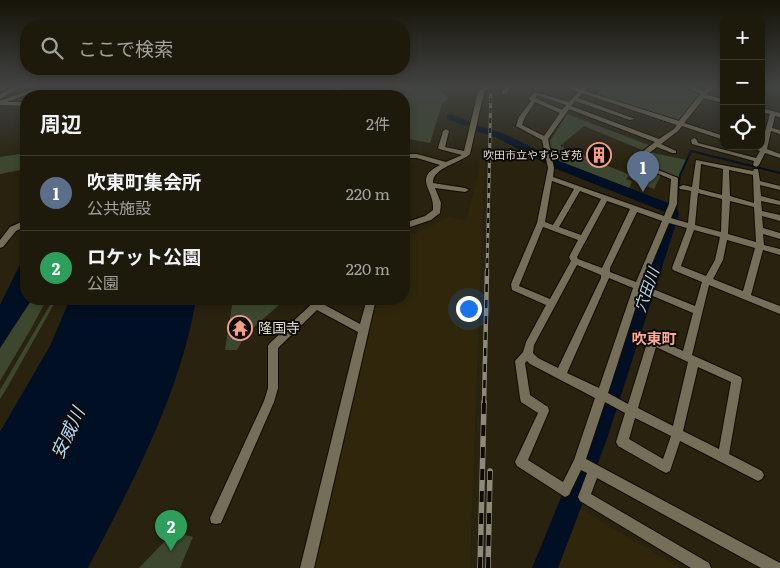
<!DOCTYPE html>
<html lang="ja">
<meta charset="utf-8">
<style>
:root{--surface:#1e1a0b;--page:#2b2719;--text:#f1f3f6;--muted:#a1a19d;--line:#3c382c;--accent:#0b8043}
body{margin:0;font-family:Literata,"Noto Sans JP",serif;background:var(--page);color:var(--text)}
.controls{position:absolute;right:15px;top:15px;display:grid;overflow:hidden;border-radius:10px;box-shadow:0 2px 8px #0003}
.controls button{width:45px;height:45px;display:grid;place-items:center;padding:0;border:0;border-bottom:1px solid var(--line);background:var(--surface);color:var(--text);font:25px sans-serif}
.you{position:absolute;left:468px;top:308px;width:18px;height:18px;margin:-12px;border:4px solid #fff;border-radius:50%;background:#1a73e8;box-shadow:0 0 0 8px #1a73e833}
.badge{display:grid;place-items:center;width:32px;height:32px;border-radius:50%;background:var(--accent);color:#fff;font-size:16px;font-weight:700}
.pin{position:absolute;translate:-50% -41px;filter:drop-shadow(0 1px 2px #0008)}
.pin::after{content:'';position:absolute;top:26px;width:18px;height:15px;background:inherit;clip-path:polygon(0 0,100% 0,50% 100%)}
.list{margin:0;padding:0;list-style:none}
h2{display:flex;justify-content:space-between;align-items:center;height:65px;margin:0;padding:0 20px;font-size:21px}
h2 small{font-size:16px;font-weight:400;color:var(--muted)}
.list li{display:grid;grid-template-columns:32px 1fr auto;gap:15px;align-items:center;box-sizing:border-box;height:75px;padding:0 20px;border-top:1px solid var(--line)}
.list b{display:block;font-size:19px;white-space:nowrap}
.list p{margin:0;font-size:16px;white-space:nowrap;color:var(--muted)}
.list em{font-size:16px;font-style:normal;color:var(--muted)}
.icon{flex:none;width:28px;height:28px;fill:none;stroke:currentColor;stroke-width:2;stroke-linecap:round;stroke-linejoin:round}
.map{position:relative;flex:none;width:780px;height:568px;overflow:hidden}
.search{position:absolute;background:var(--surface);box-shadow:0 2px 8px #0003;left:20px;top:20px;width:390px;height:55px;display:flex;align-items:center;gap:12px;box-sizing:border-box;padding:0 18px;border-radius:20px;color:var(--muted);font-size:19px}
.panel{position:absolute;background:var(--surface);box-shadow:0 2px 8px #0003;left:20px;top:90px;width:390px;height:215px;border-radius:20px}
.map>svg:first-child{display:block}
.built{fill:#2f260c}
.green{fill:#3d472f}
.water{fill:#000f23}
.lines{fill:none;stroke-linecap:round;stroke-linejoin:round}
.stream{stroke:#000f23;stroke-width:2}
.river{fill:#000f23;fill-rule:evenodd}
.minor-casing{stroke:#110b00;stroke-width:2}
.tertiary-casing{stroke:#110b00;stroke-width:2}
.minor{fill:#756e59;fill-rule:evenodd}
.tertiary{fill:#756e59;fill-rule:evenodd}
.rail-far2-casing{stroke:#8e8a7b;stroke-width:3}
.rail-far1-casing{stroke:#8e8a7b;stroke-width:4.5}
.rail-casing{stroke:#8e8a7b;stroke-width:5.5}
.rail-far2{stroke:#0e0b05;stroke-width:2;stroke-dasharray:5;stroke-linecap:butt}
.rail-far1{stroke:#0e0b05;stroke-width:2.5;stroke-dasharray:8;stroke-linecap:butt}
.rail{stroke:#0e0b05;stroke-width:4;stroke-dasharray:11;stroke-linecap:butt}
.labels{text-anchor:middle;stroke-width:4;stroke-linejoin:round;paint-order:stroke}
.far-poi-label{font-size:11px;fill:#dfdcd0;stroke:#0e0b05;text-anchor:end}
.poi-label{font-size:14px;fill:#dfdcd0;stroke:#0e0b05;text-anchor:start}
.water-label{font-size:15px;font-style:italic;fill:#b1d7fc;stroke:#0e0b05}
.neighbourhood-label{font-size:15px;font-weight:bold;fill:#faa996;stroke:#0e0b05}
.near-water-label{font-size:18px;font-style:italic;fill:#b1d7fc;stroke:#0e0b05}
</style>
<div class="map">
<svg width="780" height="568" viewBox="0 0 780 568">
<rect width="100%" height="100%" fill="#28220f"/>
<g class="built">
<polygon points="485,150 470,568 314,568 377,299 404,299 404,232 409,231 415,234 450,216 466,221 478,175 481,152"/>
<polygon points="572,504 680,568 555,568 551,566"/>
</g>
<g class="green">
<polygon points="377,86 434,86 449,98 442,104 430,143 404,138 404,96 398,96"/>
<polygon points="604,86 680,86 701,93 680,121 596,95"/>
<polygon points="567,114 649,145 642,150 584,126 560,146 630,175 626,179 632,181 628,191 554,161 550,141"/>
<polygon points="649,152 687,160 679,177 647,167"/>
<polygon points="26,153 26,169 0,174 0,157"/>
<polygon points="642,168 661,175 654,189 635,182"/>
<polygon points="32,299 47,299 32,327 0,381 0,348"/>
<polygon points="233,299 286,299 246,334 237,350 225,350"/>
<polygon points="54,304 8,386 0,399 0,390 50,305"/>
<polygon points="181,534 193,537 180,568 139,568 168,538"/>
</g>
<g class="water">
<polygon points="162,86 240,86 230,96 152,96"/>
<polygon points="26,252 26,299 32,299 0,348 0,305"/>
<path d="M70,299H196C180,395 132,483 88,568H0V432L50,346Z"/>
</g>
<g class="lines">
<polyline class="stream" points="672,209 676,208 680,175 691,151 780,173"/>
<g class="river">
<polygon points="451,114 469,121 471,123 465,126 447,119 447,115"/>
<polygon points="477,125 505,134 562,162 676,206 679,214 607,439 558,568 532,568 585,439 665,214 665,212 554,168 497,138 473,130 471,128"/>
</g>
<defs>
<g id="minor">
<polygon points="3,86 10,86 0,92 0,88"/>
<polygon points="41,86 49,86 7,102 26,102 26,106 0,105 0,101"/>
<polygon points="340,86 347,86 329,96 322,96"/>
<path d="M485,86H492L484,92L470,154C460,163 432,168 433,183L465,188L469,190L465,192L435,188L441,203L440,213L431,220L404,229V223L425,216L433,210C435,189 412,179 440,165L417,158H404V154H417L446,162L462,155L439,149L438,148L443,131L446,129L449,131L445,147L464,151L478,91Z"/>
<polygon points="506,86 511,86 507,94 503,94 502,93"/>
<path d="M563,86H571L580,89L583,86H588L585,91L679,121L692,104L701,94L683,86H691L704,91L709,86H714L706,95L724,99V103L704,98L684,123L724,136V140L682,126L678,131L661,144L676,151V153H672L657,147L648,154L649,157L646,165L678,178L677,204L671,218L688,223L691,191L680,189L679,187L683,185L692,187L696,160L753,171L754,169H758L760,181L780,186V190L760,185L761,196L780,201V205L761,201L762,211L780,215V221L762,216L763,228L780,233V239L763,234L764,245L780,249V255L763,250L751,295L780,306V314L709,285L692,355L741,377L742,380L729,454L762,471L764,475L762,479L758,481L754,479L680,441L670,471L666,473L662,471L618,446L616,442L625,413L605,402L586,459L780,563V568H761L597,478L591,494L709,563L711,568H691L580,501L578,497L587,473L581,470L569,495L565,497L517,466L515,462L538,413L521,402L520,398L515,361L523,352L526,342L546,305L512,290L511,284L537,223L548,168L542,140L516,126L519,117L531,101L529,99L534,92L569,102L578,92ZM582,93L677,125L674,129L659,139L571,106L575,101L630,120L635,119L578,98ZM537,95L566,105L562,110L535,98ZM535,102L560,113L544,136L522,125L525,117ZM569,109L655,142L642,152L641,153L643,157L639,166L671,179L669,204L664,216L553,177L554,168L548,139ZM701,164L723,169L722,195L699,189ZM729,170L753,175L754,203L730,196ZM552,181L574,189L553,225L545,222ZM580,191L601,199L581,235L559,227ZM698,193L722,199L721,232L695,225ZM607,201L630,209L602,268L578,259L577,257ZM730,201L754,207L756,242L728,234ZM637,212L662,221L636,282L610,272V268ZM669,223L687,228L672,268L673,270L702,282L695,306L643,285ZM543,227L578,240L569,257L571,261L550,299L519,286ZM694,230L720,237L715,260L706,276L681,266ZM727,240L755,248L743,291L713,279L723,260ZM577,265L601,275V278L558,368L538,358L533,353L534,345ZM609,278L633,288L599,388L567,373ZM641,291L693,313L683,351L640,331L637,330L634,331L632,334L634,337L647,343L628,404L608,393ZM656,347L688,362L673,426L638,408ZM527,361L530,364L595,398L574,460L563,482L528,460L549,411L548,407L530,395L525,363ZM698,367L731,382L719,449L683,431ZM635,418L671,436L663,459L629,439Z"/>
<polygon points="761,108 780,113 780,117 775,116 772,128 780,130 780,134 771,131 767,149 780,154 780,158 765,153 759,165 756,167 753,165 754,161 692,144 691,140 694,138 696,139 698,143 756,158 760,151 747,146 761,147 761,146 770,114 761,112"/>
<polygon points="26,220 26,226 16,231 3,247 0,248 0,240 10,227"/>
<polygon points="317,299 327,299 323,304 360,324 367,299 376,299 314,568 300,568 358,332 317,310 278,348 278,388 274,402 221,523 216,524 211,523 210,518 264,401 268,388 268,346 270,343"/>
</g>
<polygon id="tertiary" points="15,86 23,86 0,99 0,94"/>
</defs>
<use href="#minor" class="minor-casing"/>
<use href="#tertiary" class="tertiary-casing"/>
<use href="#minor" class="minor"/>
<use href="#tertiary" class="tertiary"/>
<defs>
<polyline id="rail-far2" points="487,273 491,86"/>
<polyline id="rail-far1" points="484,404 487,271"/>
<g id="rail">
<polyline points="480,568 484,402"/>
<polyline points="488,568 490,471"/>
</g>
</defs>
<use href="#rail-far2" class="rail-far2-casing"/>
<use href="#rail-far1" class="rail-far1-casing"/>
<use href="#rail" class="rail-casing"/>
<use href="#rail-far2" class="rail-far2"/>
<use href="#rail-far1" class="rail-far1"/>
<use href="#rail" class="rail"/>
</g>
<linearGradient id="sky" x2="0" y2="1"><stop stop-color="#161308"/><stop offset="0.52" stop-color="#424442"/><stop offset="1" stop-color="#424442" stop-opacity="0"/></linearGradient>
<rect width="780" height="166" fill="url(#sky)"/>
<defs>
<symbol id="building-ring" viewBox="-11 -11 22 22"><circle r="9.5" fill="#0e0b05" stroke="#f49e8a" stroke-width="1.5"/><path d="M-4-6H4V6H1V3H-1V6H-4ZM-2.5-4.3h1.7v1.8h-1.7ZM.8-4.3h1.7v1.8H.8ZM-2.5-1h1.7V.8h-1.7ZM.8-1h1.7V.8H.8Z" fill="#f49e8a"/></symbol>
<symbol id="temple-ring" viewBox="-11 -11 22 22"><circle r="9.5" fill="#0e0b05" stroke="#f49e8a" stroke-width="1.5"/><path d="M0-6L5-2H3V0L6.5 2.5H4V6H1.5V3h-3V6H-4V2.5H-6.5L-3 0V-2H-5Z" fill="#f49e8a"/></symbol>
</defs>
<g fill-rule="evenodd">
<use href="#building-ring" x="585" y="141" width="28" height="28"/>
<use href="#temple-ring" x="226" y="314" width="28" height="28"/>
</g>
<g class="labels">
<g class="far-poi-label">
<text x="582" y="159">吹田市立やすらぎ苑</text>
</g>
<g class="poi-label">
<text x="258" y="333">隆国寺</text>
</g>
<g class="water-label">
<text transform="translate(647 290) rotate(-71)" y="5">穴田川</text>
</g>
<g class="neighbourhood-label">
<text x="654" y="344">吹東町</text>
</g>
<g class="near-water-label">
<text transform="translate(68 433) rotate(-65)" y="6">安威川</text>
</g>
</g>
</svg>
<div class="controls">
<button>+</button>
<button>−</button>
<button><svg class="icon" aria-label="locate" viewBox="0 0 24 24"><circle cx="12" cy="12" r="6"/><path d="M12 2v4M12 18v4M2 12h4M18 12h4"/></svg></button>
</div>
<div class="you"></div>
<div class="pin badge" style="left:643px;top:192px;background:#5c6f8a">1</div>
<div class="pin badge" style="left:171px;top:551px;background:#2e9e5b">2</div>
<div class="search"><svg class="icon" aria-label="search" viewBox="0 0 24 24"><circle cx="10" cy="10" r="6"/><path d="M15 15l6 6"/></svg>ここで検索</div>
<section class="panel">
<h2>周辺<small>2件</small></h2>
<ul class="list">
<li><span class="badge" style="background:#5c6f8a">1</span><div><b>吹東町集会所</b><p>公共施設</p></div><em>220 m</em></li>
<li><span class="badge" style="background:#2e9e5b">2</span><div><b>ロケット公園</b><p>公園</p></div><em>220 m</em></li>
</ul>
</section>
</div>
